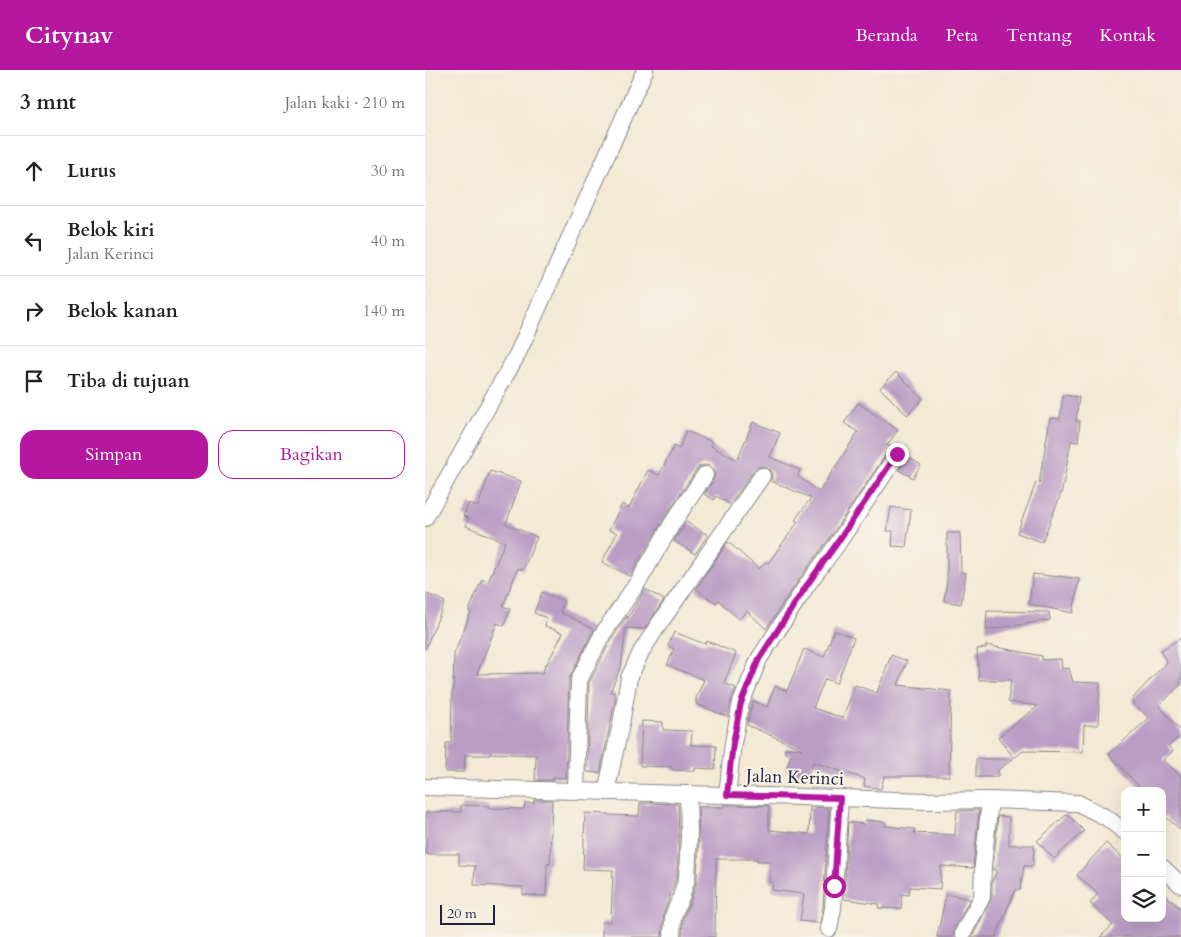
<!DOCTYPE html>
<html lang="id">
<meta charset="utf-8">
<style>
:root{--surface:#fff;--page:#f2f2f2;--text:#222;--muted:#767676;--line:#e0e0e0;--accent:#b5179e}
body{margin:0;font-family:Cardo,serif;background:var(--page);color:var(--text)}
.controls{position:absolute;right:15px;bottom:15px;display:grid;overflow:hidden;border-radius:10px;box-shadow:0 5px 20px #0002}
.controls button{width:45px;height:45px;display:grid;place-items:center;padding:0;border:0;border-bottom:1px solid var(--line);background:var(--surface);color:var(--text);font:25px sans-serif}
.scale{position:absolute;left:15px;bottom:12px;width:55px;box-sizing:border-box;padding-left:5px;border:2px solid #22223b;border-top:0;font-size:14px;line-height:18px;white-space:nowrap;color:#22223b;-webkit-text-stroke:4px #f7f3e8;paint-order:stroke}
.stop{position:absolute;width:15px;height:15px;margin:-11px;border:4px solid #b5179e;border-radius:50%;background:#fff}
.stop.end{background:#b5179e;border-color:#fff;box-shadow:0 1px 5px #0008}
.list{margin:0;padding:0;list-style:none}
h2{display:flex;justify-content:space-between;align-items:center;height:65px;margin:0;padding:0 20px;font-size:21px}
h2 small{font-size:16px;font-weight:400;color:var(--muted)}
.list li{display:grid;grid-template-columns:32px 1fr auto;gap:15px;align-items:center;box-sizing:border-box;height:70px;padding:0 20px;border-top:1px solid var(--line)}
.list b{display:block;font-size:19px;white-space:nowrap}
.list p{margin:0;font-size:16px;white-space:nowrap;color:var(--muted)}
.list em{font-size:16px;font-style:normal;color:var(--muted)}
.actions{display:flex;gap:10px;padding:15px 20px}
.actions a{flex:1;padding:11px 0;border:1px solid var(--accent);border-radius:15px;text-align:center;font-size:18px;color:var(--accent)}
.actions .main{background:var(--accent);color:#fff}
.icon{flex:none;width:28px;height:28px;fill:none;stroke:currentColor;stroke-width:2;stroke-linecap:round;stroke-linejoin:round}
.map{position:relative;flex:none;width:756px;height:867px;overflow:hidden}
header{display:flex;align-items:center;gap:30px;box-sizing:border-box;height:70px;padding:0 25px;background:var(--accent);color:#fff}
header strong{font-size:24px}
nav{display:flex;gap:28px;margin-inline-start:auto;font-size:18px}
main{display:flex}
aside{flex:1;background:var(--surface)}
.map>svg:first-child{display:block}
.building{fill:#ba9dc5}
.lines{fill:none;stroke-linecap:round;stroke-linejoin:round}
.street-casing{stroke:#8a8688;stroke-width:18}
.street{stroke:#fff;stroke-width:16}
.route{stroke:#b5179e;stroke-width:6}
.labels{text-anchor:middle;stroke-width:4;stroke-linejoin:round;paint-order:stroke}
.street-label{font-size:18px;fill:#22223b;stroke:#f7f3e8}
</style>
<header>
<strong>Citynav</strong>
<nav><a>Beranda</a><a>Peta</a><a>Tentang</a><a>Kontak</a></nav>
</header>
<main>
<aside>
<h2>3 mnt<small>Jalan kaki · 210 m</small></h2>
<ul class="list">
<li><svg class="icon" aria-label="ahead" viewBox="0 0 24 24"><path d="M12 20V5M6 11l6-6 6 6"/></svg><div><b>Lurus</b></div><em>30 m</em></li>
<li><svg class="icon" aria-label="left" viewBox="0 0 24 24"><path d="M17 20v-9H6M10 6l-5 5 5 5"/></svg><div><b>Belok kiri</b><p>Jalan Kerinci</p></div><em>40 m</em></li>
<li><svg class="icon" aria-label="right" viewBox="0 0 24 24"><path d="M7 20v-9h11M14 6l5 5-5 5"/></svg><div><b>Belok kanan</b></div><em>140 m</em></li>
<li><svg class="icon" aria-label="arrive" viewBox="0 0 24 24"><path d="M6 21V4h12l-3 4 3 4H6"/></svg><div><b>Tiba di tujuan</b></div></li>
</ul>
<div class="actions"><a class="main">Simpan</a><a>Bagikan</a></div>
</aside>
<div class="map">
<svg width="756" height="867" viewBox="0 0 756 867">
<rect width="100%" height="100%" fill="#f7f3e8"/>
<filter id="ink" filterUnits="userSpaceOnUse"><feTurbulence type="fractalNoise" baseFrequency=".02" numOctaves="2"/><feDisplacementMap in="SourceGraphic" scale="10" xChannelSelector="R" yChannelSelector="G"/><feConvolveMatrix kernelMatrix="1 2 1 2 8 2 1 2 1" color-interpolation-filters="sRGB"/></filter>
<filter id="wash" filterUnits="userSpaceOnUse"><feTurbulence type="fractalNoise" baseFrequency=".0096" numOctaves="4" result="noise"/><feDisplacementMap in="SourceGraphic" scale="20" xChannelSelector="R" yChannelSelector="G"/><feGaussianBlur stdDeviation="1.12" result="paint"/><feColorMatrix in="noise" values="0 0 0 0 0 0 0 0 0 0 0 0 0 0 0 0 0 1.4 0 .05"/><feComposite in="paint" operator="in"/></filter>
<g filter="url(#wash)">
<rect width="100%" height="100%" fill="#f3e9d4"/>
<g id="blocks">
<g class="building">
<polygon points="471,302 498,329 482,345 455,318"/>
<polygon points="638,325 654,327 651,351 655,351 653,372 646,371 637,421 617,472 592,463 611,413 614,414 625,348 635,349"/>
<polygon points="433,333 473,360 462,375 466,377 403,470 374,509 341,559 322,541 314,549 293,530 291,533 271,519 303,472 334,499 341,492 343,493 373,452 370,450 386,428 346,411 347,406 346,402 342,398 338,396 333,397 329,400 305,434 291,426 289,430 279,424 288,411 290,405 289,400 285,396 280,395 275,396 272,399 239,448 205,506 177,492 192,463 184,460 197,434 204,438 223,400 234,405 249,376 254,379 261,361 288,372 286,376 312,390 328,352 355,363 345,387 375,400 373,406 394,422 433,362 419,353"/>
<polygon points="482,386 496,395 488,408 474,400"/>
<polygon points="65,401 96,411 81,454 112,467 98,500 93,498 78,536 85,539 79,556 72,553 52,604 118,603 120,594 122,594 138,563 120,556 122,548 109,543 117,522 139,531 135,542 169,559 144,609 141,708 128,707 128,710 110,710 111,685 65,683 65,685 40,685 39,702 20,702 21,673 26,673 27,621 28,621 29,584 46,542 44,541 57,509 63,512 80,472 41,456 44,448 38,446 44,433 53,437"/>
<polygon points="466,437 486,440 481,477 467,476 468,461 462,461"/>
<polygon points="261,452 283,465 270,484 249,471"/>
<polygon points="522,463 535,463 536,502 541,503 536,534 519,531 522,511"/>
<polygon points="608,504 633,507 633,506 654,509 648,543 604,534"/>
<polygon points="220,519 239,530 219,559 201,558 196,597 185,622 190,623 190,631 175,703 162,702 164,613 186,570 202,546 202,549"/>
<polygon points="0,523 20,532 0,579"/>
<polygon points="562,541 624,542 625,550 561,560"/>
<polygon points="409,560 429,568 412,613 400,609 388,638 418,648 430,615 452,623 466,585 482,591 473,615 526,621 524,706 459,706 456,719 439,716 440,709 388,692 382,707 361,700 366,685 360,683 360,678 377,679 322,655 328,631 342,637 350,616 362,621 379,579 399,587"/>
<polygon points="249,562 280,574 282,571 311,583 299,613 311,618 306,631 303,647 271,634 271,628 279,610 242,595 249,579 243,576"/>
<polygon points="756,568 756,614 734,636 756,661 756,666 743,676 748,681 738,690 756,706 756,760 737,744 737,721 718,721 684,684 724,648 708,634 708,628 742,592 735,581"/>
<polygon points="561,575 617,586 617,590 636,589 637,599 644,598 648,612 675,613 673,655 659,655 658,682 598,681 589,688 573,667 613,636 583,632 586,610 554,610 552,579 561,578"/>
<polygon points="217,651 238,652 238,660 267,661 266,675 291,676 290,699 270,698 270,701 247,700 247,697 215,696"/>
<polygon points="551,689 588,689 573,700 573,707 551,707"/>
<polygon points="109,730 127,730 125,794 122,794 121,826 98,825 98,817 49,815 50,796 34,795 34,784 1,784 1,742 36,742 36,735 64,736 63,738 99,739 100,733 109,733"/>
<polygon points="215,733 253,734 254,766 252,806 239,842 237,867 177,867 177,852 186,852 188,800 158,799 160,743 184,744 184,745 214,746"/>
<polygon points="299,735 344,736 344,760 384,764 385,737 404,738 398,837 395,853 375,851 379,824 347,820 348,812 344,812 346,791 332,791 332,789 291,789 290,867 257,867 258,848 266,830 272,809 274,766 273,737 299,737"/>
<polygon points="554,740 548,798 516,796 515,819 485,817 484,825 477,824 476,839 453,838 454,834 419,829 423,752 439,754 440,750 460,752 460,756 490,759 489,763 530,765 532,741"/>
<polygon points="642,744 659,761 629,789 612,771"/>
<polygon points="573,746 584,747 584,775 609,775 608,796 599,796 595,820 590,820 571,867 547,867 567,828 567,812 572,800 568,800"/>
<polygon points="681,773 700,790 700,848 737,848 737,822 756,839 756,867 675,867 688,855 665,833 673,824 652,805"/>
<polygon points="521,824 545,829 529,858 528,863 529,867 512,867"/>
</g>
</g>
</g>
<g filter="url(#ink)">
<use href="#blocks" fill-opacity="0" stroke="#8a8688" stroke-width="1"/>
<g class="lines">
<defs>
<g id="street">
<polyline points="0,448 92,285 220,0"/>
<polyline points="0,717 415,728 501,731 565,730 653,733 682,748 700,762"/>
<polyline points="151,722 154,610 177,565 215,509 247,454 280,405"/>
<polyline points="181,722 196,654 204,608 216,582 232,557 337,406"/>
<polyline points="302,725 308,673 316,633 334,589 382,515 411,476 472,385"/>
<polyline points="737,797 756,815"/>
<polyline points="404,859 408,838 415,728"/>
<polyline points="538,863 557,827 558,795 565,730"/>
<polyline points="247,867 248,846 256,827 262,808 264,766 263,724"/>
</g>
</defs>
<use href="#street" class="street-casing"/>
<use href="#street" class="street"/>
</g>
</g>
<g class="lines" filter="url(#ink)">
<polyline class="route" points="409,816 415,728 302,725 308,673 316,633 334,589 382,515 410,476 472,384"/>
</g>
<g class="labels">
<g class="street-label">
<text transform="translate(370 707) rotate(2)" y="6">Jalan Kerinci</text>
</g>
</g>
</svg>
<div class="controls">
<button>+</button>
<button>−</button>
<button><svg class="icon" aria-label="layers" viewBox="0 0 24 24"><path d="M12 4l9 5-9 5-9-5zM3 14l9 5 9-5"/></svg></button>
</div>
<div class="scale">20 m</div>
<div class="stop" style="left:409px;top:816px"></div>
<div class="stop end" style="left:472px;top:384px"></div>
</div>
</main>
